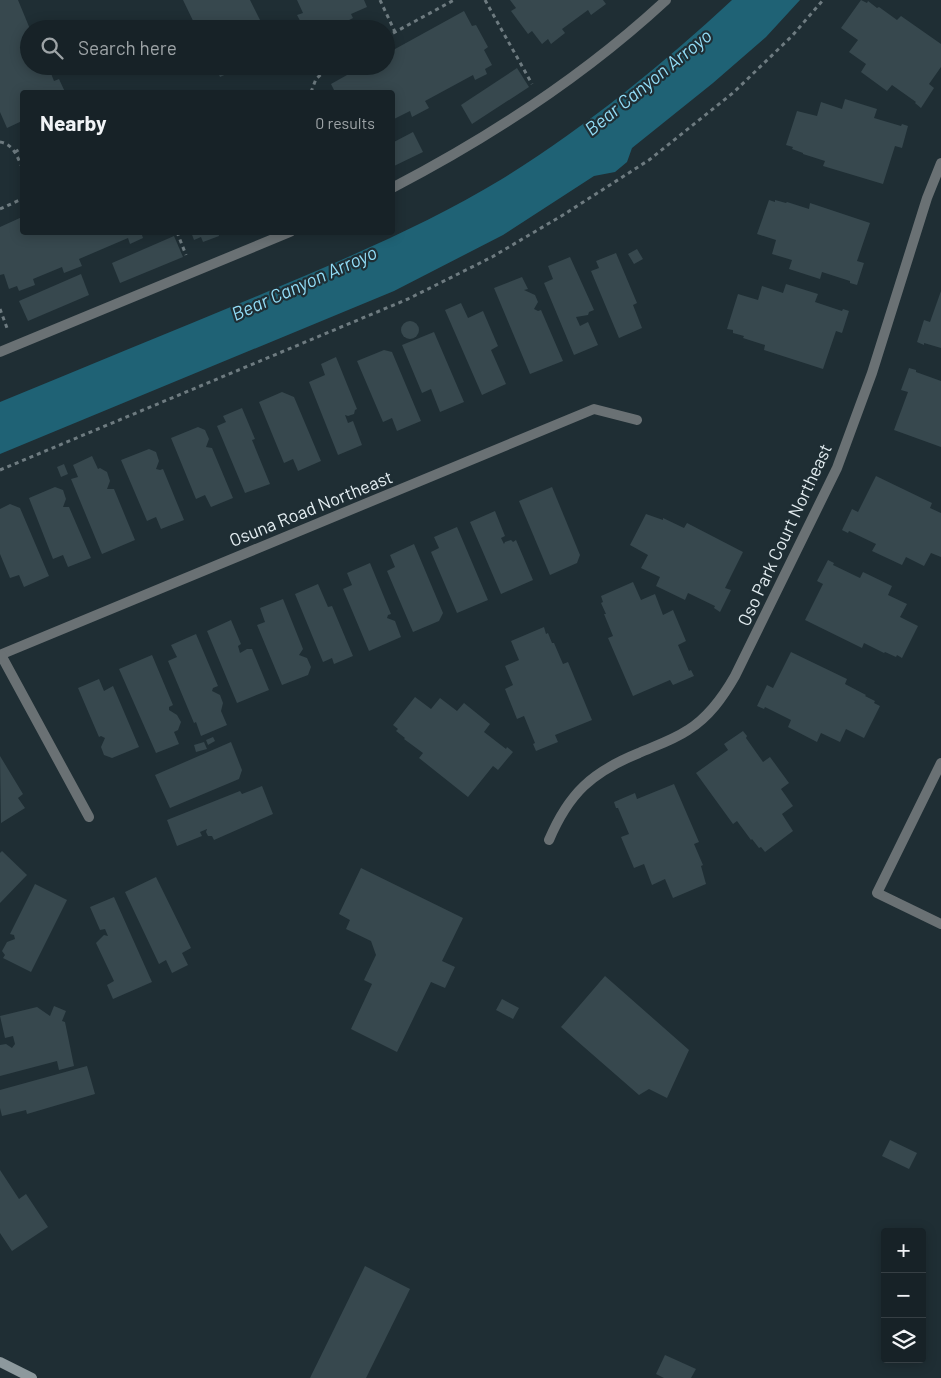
<!DOCTYPE html>
<meta charset="utf-8">
<style>
:root{--surface:#172227;--page:#242f33;--text:#f1f3f6;--muted:#9ea4a7;--line:#363f44}
body{margin:0;font-family:Barlow,sans-serif;background:var(--page);color:var(--text)}
.controls{position:absolute;right:15px;bottom:15px;display:grid;overflow:hidden;border-radius:5px;box-shadow:0 2px 12px #0003}
.controls button{width:45px;height:45px;display:grid;place-items:center;padding:0;border:0;border-bottom:1px solid var(--line);background:var(--surface);color:var(--text);font:25px sans-serif}
.list{margin:0;padding:0;list-style:none}
h2{display:flex;justify-content:space-between;align-items:center;height:65px;margin:0;padding:0 20px;font-size:21px}
h2 small{font-size:16px;font-weight:400;color:var(--muted)}
.icon{flex:none;width:28px;height:28px;fill:none;stroke:currentColor;stroke-width:2;stroke-linecap:round;stroke-linejoin:round}
.map{position:relative;flex:none;width:941px;height:1378px;overflow:hidden}
.search{position:absolute;background:var(--surface);box-shadow:0 2px 12px #0003;left:20px;top:20px;width:375px;height:55px;display:flex;align-items:center;gap:12px;box-sizing:border-box;padding:0 18px;border-radius:28px;color:var(--muted);font-size:19px}
.panel{position:absolute;background:var(--surface);box-shadow:0 2px 12px #0003;left:20px;top:90px;width:375px;height:145px;border-radius:5px}
.map>svg:first-child{display:block}
.water{fill:#1f6275}
.building{fill:#37484e}
.lines{fill:none;stroke-linecap:round;stroke-linejoin:round}
.path{stroke:#6e7b80;stroke-width:3;stroke-dasharray:4 4;stroke-linecap:butt}
.lane{stroke:#6a7174;stroke-width:10}
.street{stroke:#6a7174;stroke-width:10}
.secondary{stroke:#8d999d;stroke-width:10}
.labels{text-anchor:middle;stroke-width:4.5;stroke-linejoin:round;paint-order:stroke}
.street-label{font-size:18px;fill:#e3edf1;stroke:#1f2e34}
.water-label{font-size:19px;font-style:italic;fill:#92dcf6;stroke:#1f2e34}
</style>
<div class="map">
<svg width="941" height="1378" viewBox="0 0 941 1378">
<rect width="100%" height="100%" fill="#1f2e34"/>
<path class="water" d="M732,0H800L766,37L713,83L632,148L627,162L615,172L594,176L503,235L394,291L0,454V402C87,366 175,330 262,294C344,259 426,225 502,179C584,128 661,66 732,0Z"/>
<g class="building">
<polygon points="0,0 18,0 30,29 29,29 29,66 48,66 54,81 59,79 65,92 22,92 22,121 7,128 0,112"/>
<polygon points="183,0 250,0 264,28 269,26 271,29 197,29"/>
<polygon points="297,0 364,0 367,7 351,14 353,18 332,29 330,29 328,25 320,29 310,29 309,25 304,28 297,15 303,13"/>
<polygon points="510,0 603,0 606,4 591,15 588,10 562,29 565,33 551,44 548,39 542,44 532,31 528,34 511,11 516,8"/>
<polygon points="861,0 867,3 868,1 877,8 879,7 897,20 901,16 941,44 941,67 929,84 934,88 921,108 915,103 916,102 892,85 887,91 861,72 866,64 849,52 858,40 841,28"/>
<polygon points="464,11 472,26 476,25 488,47 484,50 492,65 485,69 487,74 475,80 473,75 425,101 429,108 412,117 410,111 392,120 392,92 335,92 331,84 363,66 386,66 386,54"/>
<polygon points="215,66 252,66 237,74 235,70 220,77"/>
<polygon points="517,68 529,87 472,124 461,105"/>
<polygon points="845,99 877,109 874,118 901,126 902,124 908,126 902,148 895,146 883,184 823,166 825,161 803,154 803,153 792,149 793,147 786,145 797,111 817,116 821,102 842,109"/>
<polygon points="413,132 423,152 392,167 392,143"/>
<polygon points="769,200 775,202 775,200 786,203 787,202 809,209 810,203 870,223 857,261 864,263 857,285 850,283 850,281 822,272 820,279 789,269 792,260 772,254 776,240 757,234"/>
<polygon points="22,217 22,232 141,232 143,238 130,244 128,238 79,259 82,266 64,273 62,267 33,279 35,285 19,291 17,286 9,289 4,274 0,275 0,227"/>
<polygon points="191,232 218,232 219,236 203,242 201,237 194,240"/>
<polygon points="174,236 183,257 120,283 112,263"/>
<polygon points="637,249 643,259 634,264 628,254"/>
<polygon points="616,253 637,303 633,305 642,328 619,338 591,271 599,268 596,261"/>
<polygon points="570,257 594,310 589,312 588,315 576,317 580,326 588,322 598,345 574,355 544,283 553,279 548,266"/>
<polygon points="81,274 89,295 28,321 19,301"/>
<polygon points="522,277 528,289 524,290 535,295 538,302 534,309 538,311 541,310 563,361 530,374 494,288"/>
<polygon points="786,284 818,294 815,302 842,311 843,309 849,311 842,333 836,331 823,369 764,350 765,345 743,338 744,336 733,333 733,330 727,329 738,294 758,300 762,286 783,293"/>
<polygon points="941,291 941,348 924,343 924,345 917,342 924,320 930,322"/>
<polygon points="461,303 468,318 483,311 498,346 491,350 506,384 482,395 445,310"/>
<circle cx="410" cy="330" r="9"/>
<polygon points="434,332 464,402 440,412 431,389 422,393 402,345"/>
<polygon points="384,350 392,352 421,421 397,431 392,418 383,422 357,361"/>
<polygon points="336,357 357,409 355,410 354,414 348,416 345,415 348,423 353,421 362,445 338,455 309,382 325,375 321,364"/>
<polygon points="909,368 916,370 916,372 941,381 941,447 894,430 908,392 901,390"/>
<polygon points="282,392 294,397 321,461 298,471 293,459 284,463 259,402"/>
<polygon points="242,408 255,439 252,440 270,484 245,493 217,426 226,422 223,416"/>
<polygon points="198,427 205,430 209,439 206,447 212,448 233,498 211,507 205,495 196,499 171,438"/>
<polygon points="149,449 156,452 159,461 156,469 160,470 163,469 184,520 161,529 156,517 147,521 121,460"/>
<polygon points="92,456 98,469 100,468 107,472 110,481 107,489 114,489 135,540 102,554 71,479 78,477 73,465"/>
<polygon points="64,464 68,474 61,477 57,467"/>
<polygon points="876,476 932,503 930,508 941,513 941,557 931,553 924,566 906,557 902,565 872,551 876,544 849,531 848,533 842,530 852,509 858,512"/>
<polygon points="55,487 63,490 66,499 63,507 69,507 91,558 68,567 63,555 53,559 29,498"/>
<polygon points="552,487 580,555 577,563 550,575 519,501"/>
<polygon points="10,504 20,508 49,576 24,587 19,575 10,578 0,554 0,509"/>
<polygon points="495,511 505,536 501,538 504,544 505,542 511,540 513,542 516,540 533,580 501,594 470,522"/>
<polygon points="646,514 663,520 663,518 684,528 687,523 743,552 725,588 731,590 720,612 714,608 715,606 688,593 685,600 656,586 660,577 641,568 648,555 630,545"/>
<polygon points="457,527 488,600 457,613 431,552 439,548 434,537"/>
<polygon points="414,544 443,613 439,621 413,632 387,571 395,567 390,555"/>
<polygon points="828,560 834,563 833,565 860,578 863,572 892,586 888,595 907,604 900,617 918,626 902,658 897,655 896,657 885,652 884,653 864,643 862,648 805,620 823,584 817,581"/>
<polygon points="370,563 391,614 388,615 387,618 395,621 401,637 369,651 343,589 352,585 347,573"/>
<polygon points="633,582 641,600 655,594 663,615 673,610 686,641 678,645 689,671 691,670 694,676 673,685 670,680 633,696 608,638 613,636 604,614 606,614 601,603 603,602 601,596"/>
<polygon points="318,584 328,607 332,606 353,656 334,664 332,658 323,662 295,594"/>
<polygon points="283,599 303,649 299,655 307,658 311,667 308,675 282,685 257,625 265,622 260,608"/>
<polygon points="231,620 241,644 238,646 240,653 247,649 252,649 269,690 237,703 207,631"/>
<polygon points="544,627 546,634 548,633 552,643 554,643 563,664 568,662 592,720 555,735 558,742 536,751 533,744 535,743 524,716 517,719 505,689 513,685 505,666 519,660 511,641"/>
<polygon points="196,634 218,686 213,688 212,691 220,695 223,703 221,711 227,725 201,736 196,722 194,723 168,661 177,657 171,645"/>
<polygon points="791,652 847,679 845,684 866,695 865,696 875,701 874,703 880,706 864,738 846,729 840,742 821,733 817,742 788,727 791,720 765,707 764,709 757,706 767,685 773,688"/>
<polygon points="152,655 173,705 169,707 169,710 177,715 181,722 178,730 174,732 179,744 156,753 119,669"/>
<polygon points="99,679 104,691 113,686 139,747 112,758 104,755 101,747 105,738 101,736 99,737 78,688"/>
<polygon points="415,697 431,709 440,698 457,711 464,703 490,724 484,732 506,749 507,747 513,752 498,770 493,766 468,797 419,758 423,753 404,739 405,738 396,731 398,729 393,725"/>
<polygon points="743,731 747,736 746,738 763,762 770,757 789,783 781,789 793,806 782,814 793,831 765,852 761,847 759,848 752,839 751,840 737,821 733,824 696,773 728,750 724,744"/>
<polygon points="213,737 215,741 208,745 206,740"/>
<polygon points="204,742 207,749 196,752 194,745"/>
<polygon points="231,742 242,770 239,779 170,808 155,775"/>
<polygon points="0,756 23,794 18,798 25,808 1,823"/>
<polygon points="674,784 699,842 694,844 703,865 701,866 706,884 673,898 665,879 652,885 644,864 634,868 621,837 629,834 618,808 616,808 614,802 635,793 637,799"/>
<polygon points="262,786 273,814 214,840 212,836 208,836 206,832 207,829 200,832 202,836 177,846 167,820 240,791 242,794"/>
<polygon points="2,851 27,875 0,903 0,853"/>
<polygon points="361,868 463,918 442,961 455,967 445,988 431,982 397,1052 351,1029 372,984 364,980 376,955 371,941 346,929 350,920 339,914"/>
<polygon points="156,877 191,948 182,953 188,965 172,973 166,960 159,964 125,892"/>
<polygon points="35,884 67,900 31,972 3,958 5,955 2,951 7,942 15,939 14,935 10,934"/>
<polygon points="114,897 152,982 113,999 107,985 114,981 96,943 104,935 108,936 105,929 100,930 90,907"/>
<polygon points="605,976 689,1050 667,1098 649,1089 639,1095 561,1027"/>
<polygon points="502,999 519,1008 513,1019 496,1010"/>
<polygon points="54,1006 66,1011 62,1021 65,1022 74,1066 59,1070 57,1061 0,1076 0,1045 6,1044 12,1048 15,1044 13,1036 5,1038 0,1016 37,1007 50,1016"/>
<polygon points="87,1066 95,1094 27,1114 26,1110 2,1116 0,1108 0,1090"/>
<polygon points="890,1140 917,1153 909,1169 882,1156"/>
<polygon points="0,1170 19,1199 26,1194 48,1227 12,1251 0,1233"/>
<polygon points="365,1266 410,1289 366,1378 310,1378"/>
<polygon points="665,1355 696,1369 691,1378 664,1378 656,1374"/>
</g>
<g class="lines">
<g class="path">
<polyline points="380,0 395,32"/>
<polyline points="485,0 532,84"/>
<polyline points="386,37 454,0"/>
<polyline points="100,92 100,90"/>
<polyline points="311,92 316,79 330,66"/>
<path d="M0,142C13,144 17,156 22,167"/>
<polyline points="15,152 22,148"/>
<polyline points="0,209 22,199"/>
<polyline points="177,232 186,255"/>
<polyline points="0,309 7,328"/>
<polyline points="0,470 408,299 492,257 563,215 649,160 734,92 792,36 823,0"/>
</g>
<g class="lane">
<path d="M392,188C490,137 585,75 666,0"/>
<polyline points="0,352 290,232"/>
<polyline points="941,763 877,893 941,924"/>
</g>
<g class="street">
<polyline points="0,655 594,409 637,420"/>
<polyline points="1,655 89,817"/>
<path d="M549,840C569,793 592,772 639,753C655,746 673,740 688,730C709,717 723,697 735,676L837,468L872,373L927,198L941,163"/>
</g>
<polyline class="secondary" points="0,1362 32,1378"/>
</g>
<g class="labels">
<g class="street-label">
<text transform="translate(311 509) rotate(-22)" y="6">Osuna Road Northeast</text>
<text transform="translate(785 535) rotate(-65)" y="6">Oso Park Court Northeast</text>
</g>
<g class="water-label">
<text transform="translate(648 82) rotate(-39)" y="7">Bear Canyon Arroyo</text>
<text transform="translate(304 283) rotate(-24)" y="7">Bear Canyon Arroyo</text>
</g>
</g>
</svg>
<div class="controls">
<button>+</button>
<button>−</button>
<button><svg class="icon" aria-label="layers" viewBox="0 0 24 24"><path d="M12 4l9 5-9 5-9-5zM3 14l9 5 9-5"/></svg></button>
</div>
<div class="search"><svg class="icon" aria-label="search" viewBox="0 0 24 24"><circle cx="10" cy="10" r="6"/><path d="M15 15l6 6"/></svg>Search here</div>
<section class="panel">
<h2>Nearby<small>0 results</small></h2>
<ul class="list">
</ul>
</section>
</div>
